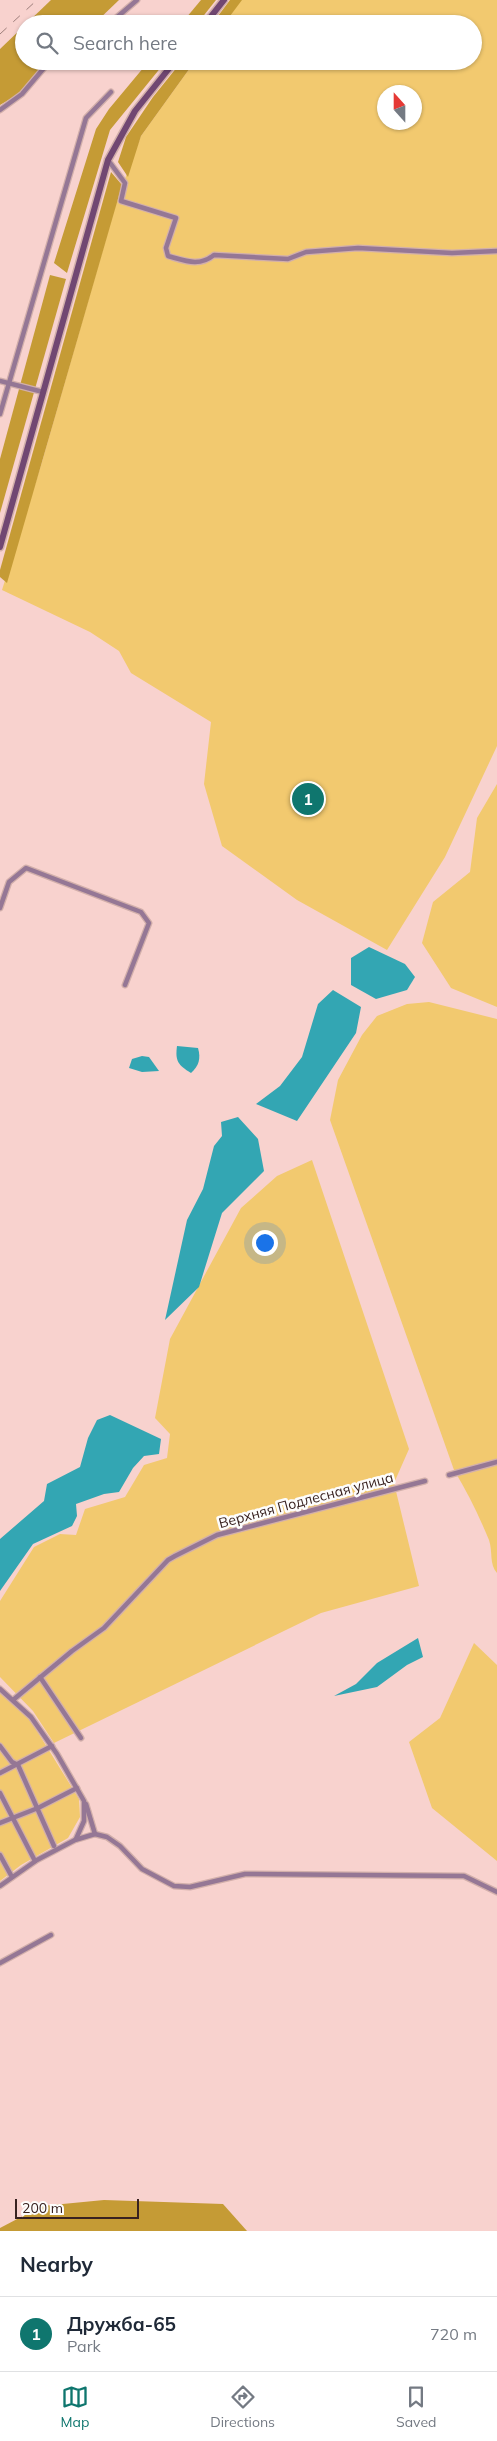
<!DOCTYPE html>
<meta charset="utf-8">
<style>
:root{--surface:#fff;--page:#f2f2f3;--text:#1f2937;--muted:#747a83;--line:#e0e1e3;--accent:#0f766e}
body{margin:0;font-family:Mulish,sans-serif;background:var(--page);color:var(--text)}
.compass{position:absolute;left:377px;top:85px;width:45px;height:45px;border-radius:50%;background:var(--surface);box-shadow:0 1px 4px #0004;rotate:339deg}
.scale{position:absolute;left:15px;bottom:12px;width:124px;box-sizing:border-box;padding-left:5px;border:2px solid #392220;border-top:0;font-size:14px;line-height:18px;white-space:nowrap;color:#392220;-webkit-text-stroke:4px #fdfdfd;paint-order:stroke}
.you{position:absolute;left:264px;top:1242px;width:18px;height:18px;margin:-12px;border:4px solid #fff;border-radius:50%;background:#1a73e8;box-shadow:0 0 0 8px #1a73e833}
.badge{display:grid;place-items:center;width:32px;height:32px;border-radius:50%;background:var(--accent);color:#fff;font-size:16px;font-weight:700}
.pin{position:absolute;translate:-50% -50%;border:2px solid #fff;box-shadow:0 1px 5px #0006}
.list{margin:0;padding:0;list-style:none}
h2{display:flex;justify-content:space-between;align-items:center;height:65px;margin:0;padding:0 20px;font-size:21px}
h2 small{font-size:16px;font-weight:400;color:var(--muted)}
.list li{display:grid;grid-template-columns:32px 1fr auto;gap:15px;align-items:center;box-sizing:border-box;height:75px;padding:0 20px;border-top:1px solid var(--line)}
.list b{display:block;font-size:19px;white-space:nowrap}
.list p{margin:0;font-size:16px;white-space:nowrap;color:var(--muted)}
.list em{font-size:16px;font-style:normal;color:var(--muted)}
.icon{flex:none;width:28px;height:28px;fill:none;stroke:currentColor;stroke-width:2;stroke-linecap:round;stroke-linejoin:round}
.map{position:relative;flex:none;width:497px;height:2231px;overflow:hidden}
.search{position:absolute;background:var(--surface);box-shadow:0 1px 4px #0004;left:15px;right:15px;top:15px;height:55px;display:flex;align-items:center;gap:12px;box-sizing:border-box;padding:0 18px;border-radius:28px;color:var(--muted);font-size:19px}
.sheet{height:140px;background:var(--surface)}
nav{display:flex;justify-content:space-around;align-items:center;box-sizing:border-box;height:70px;border-top:1px solid var(--line);background:var(--surface);font-size:14px;color:var(--muted)}
nav a{display:grid;justify-items:center;gap:2px}
nav .on{color:var(--accent)}
.map>svg:first-child{display:block}
.green{fill:#f2c96f;fill-rule:evenodd}
.forest{fill:#c59b35}
.water{fill:#33a6b3}
.lines{fill:none;stroke-linecap:round;stroke-linejoin:round}
.minor-casing{stroke:#d2afab;stroke-width:7}
.secondary-casing{stroke:#d2afab;stroke-width:9}
.minor{stroke:#957795;stroke-width:4.5}
.secondary{stroke:#714772;stroke-width:6}
.rail{stroke:#9d7e7b;stroke-width:1;stroke-dasharray:9 9;stroke-linecap:butt}
.labels{text-anchor:middle;stroke-width:5;stroke-linejoin:round;paint-order:stroke}
.street-label{font-size:14px;fill:#392220;stroke:#fdfdfd}
</style>
<div class="map">
<svg width="497" height="2231" viewBox="0 0 497 2231">
<rect width="100%" height="100%" fill="#f8d2ce"/>
<g class="green">
<path d="M241,0H497V746L445,857L387,950L297,900L222,846L204,784L211,722L131,673L119,651L90,632L2,590L42,462L117,200L141,136L195,61H473V24H223ZM384,92H414V122H384Z"/>
<polygon points="497,784 497,1007 451,988 422,943 433,902 470,872 477,818"/>
<path d="M429,1002L497,1019V1573C489,1564 493,1552 489,1540C479,1516 468,1493 454,1470L330,1120L338,1080L362,1035L377,1016L407,1004Z"/>
<polygon points="312,1160 409,1449 394,1483 419,1586 321,1613 54,1743 33,1711 0,1677 0,1601 34,1547 60,1534 76,1535 85,1509 125,1497 144,1465 167,1458 170,1434 155,1418 170,1339 241,1208 277,1176"/>
<polygon points="474,1643 497,1665 497,1861 432,1808 409,1742 440,1718"/>
<polygon points="0,1691 29,1718 79,1799 80,1817 68,1838 21,1865 0,1881"/>
</g>
<g class="forest">
<polygon points="51,0 119,0 94,24 26,24"/>
<polygon points="201,0 216,0 197,24 181,24"/>
<polygon points="230,0 242,0 224,24 212,24"/>
<polygon points="24,26 24,61 54,61 22,92 0,105 0,49"/>
<polygon points="149,61 166,61 110,130 67,273 54,263 96,129 109,109"/>
<polygon points="182,61 195,61 141,136 128,177 118,162 126,137 153,97"/>
<polygon points="111,172 122,185 7,583 0,577 0,570"/>
<polygon points="50,275 66,279 0,513 0,459"/>
<polygon points="104,2200 223,2204 247,2231 0,2231 0,2228 42,2206"/>
</g>
<g class="water">
<polygon points="369,947 405,964 415,977 407,990 376,999 351,985 351,958"/>
<polygon points="333,990 361,1007 356,1033 297,1121 256,1104 280,1086 302,1057 318,1004"/>
<path d="M177,1046L198,1048C201,1058 199,1066 191,1073C178,1065 175,1061 177,1046Z"/>
<polygon points="142,1056 149,1057 159,1071 142,1072 129,1068 132,1059"/>
<polygon points="238,1117 258,1139 264,1171 222,1213 199,1287 165,1320 187,1220 203,1189 214,1146 222,1136 221,1122"/>
<polygon points="110,1415 161,1439 159,1454 144,1456 133,1468 119,1492 104,1494 76,1504 77,1516 72,1526 33,1544 0,1591 0,1539 44,1501 47,1484 80,1467 88,1438 97,1420"/>
<polygon points="418,1638 423,1657 407,1665 377,1687 334,1696 356,1684 377,1663"/>
</g>
<g class="lines">
<defs>
<g id="minor">
<polyline points="109,24 137,0"/>
<polyline points="0,110 22,94 44,68 54,61"/>
<path d="M108,160L125,183L121,201L176,218L166,248L168,256C186,261 199,267 214,255L288,259L306,252L358,248L452,253L497,251"/>
<polyline points="0,381 43,392"/>
<polyline points="0,414 86,118 111,92"/>
<polyline points="0,908 9,882 26,868 141,912 149,923 125,985"/>
<polyline points="449,1475 497,1462"/>
<polyline points="40,1677 81,1738"/>
<polyline points="0,1689 31,1717 57,1754 84,1801 84,1821 76,1839"/>
<polyline points="13,1700 72,1651 104,1628 168,1560 175,1556 217,1535 425,1481"/>
<polyline points="0,1746 12,1762 18,1765 54,1846"/>
<polyline points="0,1773 52,1746"/>
<polyline points="0,1793 35,1861"/>
<polyline points="86,1804 95,1834"/>
<polyline points="0,1823 38,1808 77,1788"/>
<polyline points="0,1855 12,1877"/>
<polyline points="0,1886 37,1860 75,1840 95,1834 107,1837 120,1846 142,1869 174,1886 190,1887 245,1874 464,1876 497,1892"/>
<polyline points="0,1963 51,1935"/>
</g>
<g id="secondary">
<polyline points="205,24 224,0"/>
<polyline points="0,547 108,160 135,111 175,61"/>
</g>
</defs>
<use href="#minor" class="minor-casing"/>
<use href="#secondary" class="secondary-casing"/>
<use href="#minor" class="minor"/>
<use href="#secondary" class="secondary"/>
<polyline class="rail" points="0,34 37,0"/>
</g>
<g class="labels">
<g class="street-label">
<text transform="translate(306 1500) rotate(-15)" y="5">Верхняя Подлесная улица</text>
</g>
</g>
</svg>
<svg class="compass" viewBox="-18 -18 36 36"><path d="M0-13l5 13h-10z" fill="#e53935"/><path d="M0 13l5-13h-10z" fill="#747a83"/></svg>
<div class="scale">200 m</div>
<div class="you"></div>
<div class="pin badge" style="left:308px;top:799px">1</div>
<div class="search"><svg class="icon" aria-label="search" viewBox="0 0 24 24"><circle cx="10" cy="10" r="6"/><path d="M15 15l6 6"/></svg>Search here</div>
</div>
<section class="sheet">
<h2>Nearby<small></small></h2>
<ul class="list">
<li><span class="badge">1</span><div><b>Дружба-65</b><p>Park</p></div><em>720 m</em></li>
</ul>
</section>
<nav>
<a class="on"><svg class="icon" aria-label="map" viewBox="0 0 24 24"><path d="M3 6l6-2 6 2 6-2v14l-6 2-6-2-6 2zM9 4v14M15 6v14"/></svg>Map</a>
<a><svg class="icon" aria-label="directions" viewBox="0 0 24 24"><path d="M12 3l9 9-9 9-9-9zM9 14v-3h6M13 9l2 2-2 2"/></svg>Directions</a>
<a><svg class="icon" aria-label="saved" viewBox="0 0 24 24"><path d="M7 4h10v16l-5-4-5 4z"/></svg>Saved</a>
</nav>
